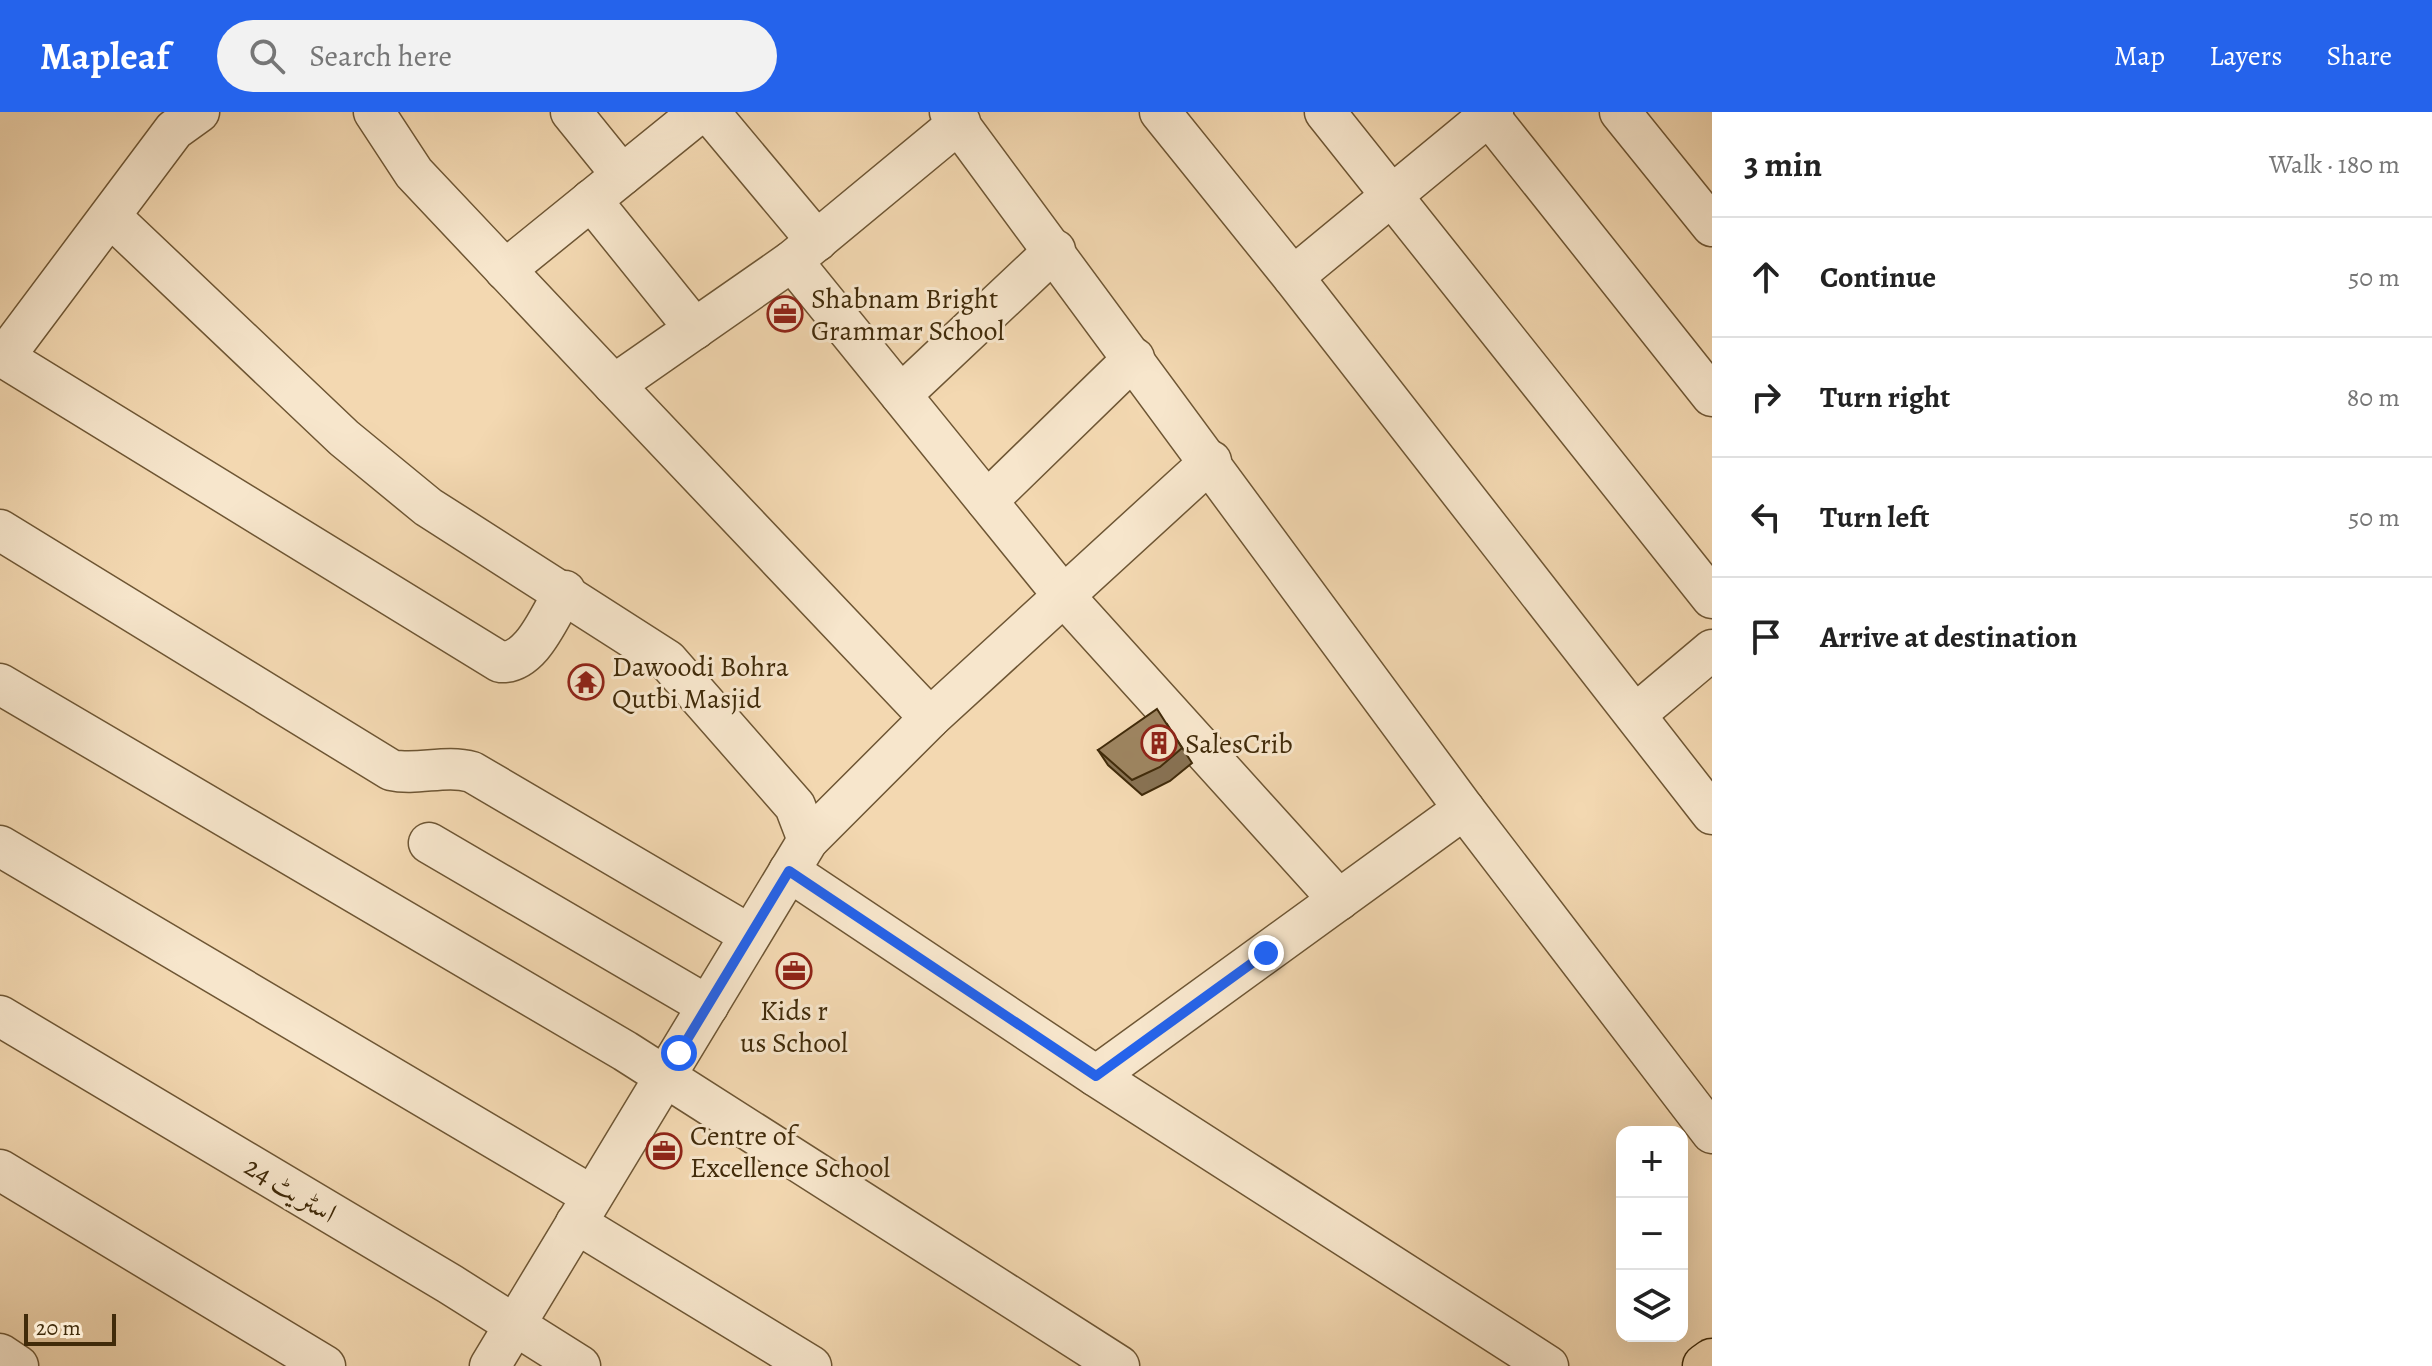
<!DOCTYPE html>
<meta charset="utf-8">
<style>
:root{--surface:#fff;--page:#f2f2f2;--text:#222;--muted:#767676;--line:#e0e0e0;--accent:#2563eb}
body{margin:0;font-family:Alegreya,Amiri,serif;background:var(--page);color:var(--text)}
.controls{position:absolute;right:24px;bottom:24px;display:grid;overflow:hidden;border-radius:16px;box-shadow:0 8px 32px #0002}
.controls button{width:72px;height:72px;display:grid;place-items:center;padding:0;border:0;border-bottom:2px solid var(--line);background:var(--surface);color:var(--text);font:40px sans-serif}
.scale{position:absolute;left:24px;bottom:20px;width:92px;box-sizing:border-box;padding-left:8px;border:4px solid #412b0a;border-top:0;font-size:22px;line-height:28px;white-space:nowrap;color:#412b0a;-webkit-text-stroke:6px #f7e6cc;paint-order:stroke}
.stop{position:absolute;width:24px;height:24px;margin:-18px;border:6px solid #2563eb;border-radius:50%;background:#fff}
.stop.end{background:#2563eb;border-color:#fff;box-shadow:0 2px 8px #0008}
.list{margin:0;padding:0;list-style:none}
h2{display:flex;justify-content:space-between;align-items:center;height:104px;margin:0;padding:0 32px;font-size:34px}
h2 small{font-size:26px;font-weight:400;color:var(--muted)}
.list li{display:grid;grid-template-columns:52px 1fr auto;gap:24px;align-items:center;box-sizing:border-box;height:120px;padding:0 32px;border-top:2px solid var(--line)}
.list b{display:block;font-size:30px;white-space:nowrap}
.list em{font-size:26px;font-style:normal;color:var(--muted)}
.icon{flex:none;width:44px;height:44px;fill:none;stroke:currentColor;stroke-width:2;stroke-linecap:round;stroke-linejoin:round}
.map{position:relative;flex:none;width:1712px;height:1254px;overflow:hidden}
header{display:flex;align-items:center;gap:48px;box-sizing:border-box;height:112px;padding:0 40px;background:var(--accent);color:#fff}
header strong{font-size:38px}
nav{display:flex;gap:44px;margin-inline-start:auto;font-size:28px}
.search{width:560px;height:72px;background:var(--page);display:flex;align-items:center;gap:20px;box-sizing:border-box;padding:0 28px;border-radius:44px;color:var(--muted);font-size:30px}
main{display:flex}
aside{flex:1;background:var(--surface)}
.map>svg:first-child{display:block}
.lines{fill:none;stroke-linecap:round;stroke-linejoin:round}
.minor-casing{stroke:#6e5634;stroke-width:43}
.major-casing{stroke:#412b0a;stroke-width:47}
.minor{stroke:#f7e6cc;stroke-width:40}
.major{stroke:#f3d8b1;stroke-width:44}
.wall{fill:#887253;stroke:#412b0a;stroke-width:2}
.building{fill:#9e8561;stroke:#412b0a;stroke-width:2}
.route{stroke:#2563eb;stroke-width:10}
.labels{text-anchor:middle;stroke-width:6;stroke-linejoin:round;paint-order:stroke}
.poi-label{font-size:28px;fill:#412b0a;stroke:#f7e6cc;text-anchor:start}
.street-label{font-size:28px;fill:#412b0a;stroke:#f7e6cc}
</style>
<header>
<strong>Mapleaf</strong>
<div class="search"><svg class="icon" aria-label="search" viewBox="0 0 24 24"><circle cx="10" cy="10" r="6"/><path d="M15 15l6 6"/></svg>Search here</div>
<nav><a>Map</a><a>Layers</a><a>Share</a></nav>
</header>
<main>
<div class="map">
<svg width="1712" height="1254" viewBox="0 0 1712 1254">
<rect width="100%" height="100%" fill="#f3d8b1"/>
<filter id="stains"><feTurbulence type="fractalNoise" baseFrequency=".0025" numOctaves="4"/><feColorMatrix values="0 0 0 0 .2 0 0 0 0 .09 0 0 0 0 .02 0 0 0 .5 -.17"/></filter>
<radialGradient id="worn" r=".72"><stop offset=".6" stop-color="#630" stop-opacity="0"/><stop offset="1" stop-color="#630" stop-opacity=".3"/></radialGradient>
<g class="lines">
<defs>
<g id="minor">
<polyline points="374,0 414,61 614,273"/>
<polyline points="571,0 622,63"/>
<polyline points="709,0 817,129"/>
<polyline points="950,0 1464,697 1712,1021"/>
<polyline points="1160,0 1293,165 1712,702"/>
<polyline points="1325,0 1712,486"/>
<polyline points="1486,0 1712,284"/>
<polyline points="1620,0 1712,114"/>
<polyline points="591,88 695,217"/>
<polyline points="111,105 344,326 428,395 667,548 795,694 808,728"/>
<polyline points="792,149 1063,483 1339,788"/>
<polyline points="505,158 700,0"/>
<polyline points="1293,165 1493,0"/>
<path d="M0,243L500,550C532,552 549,504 565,479"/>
<polyline points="4,245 174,18 199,0"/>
<polyline points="901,283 1055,138"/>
<polyline points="987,389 1134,246"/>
<path d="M0,418L391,658C418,664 445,652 472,660L750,823"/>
<polyline points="0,572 625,939 1119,1254"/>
<polyline points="1636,602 1712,538"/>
<polyline points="930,606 614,273 792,149 960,10"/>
<polyline points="429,731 708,894"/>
<polyline points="0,734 592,1084"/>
<polyline points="789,759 1096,964 1548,1254"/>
<polyline points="0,904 450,1172 580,1254"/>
<polyline points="1096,964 1464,697"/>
<polyline points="0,1058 325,1254"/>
<polyline points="576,1111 811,1254"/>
<polyline points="0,1242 18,1254"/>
<polyline points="490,1254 808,728 930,606 1211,349"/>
</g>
<polyline id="major" points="1705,1254 1712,1249"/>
</defs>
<use href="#minor" class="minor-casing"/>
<use href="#major" class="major-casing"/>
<use href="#minor" class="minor"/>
<use href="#major" class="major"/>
</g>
<polygon class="wall" points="1167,612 1192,651 1170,669 1142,683 1108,653 1098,638"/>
<polygon class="building" points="1157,597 1182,636 1160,655 1132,668 1098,638"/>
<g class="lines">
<polyline class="route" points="679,941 789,759 1096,964 1266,841"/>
</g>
<defs>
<symbol id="office-ring" viewBox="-11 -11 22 22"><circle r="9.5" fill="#f7e6cc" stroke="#8f2418" stroke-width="1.5"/><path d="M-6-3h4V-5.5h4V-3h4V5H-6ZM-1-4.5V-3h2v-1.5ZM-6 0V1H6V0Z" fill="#8f2418"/></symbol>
<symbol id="temple-ring" viewBox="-11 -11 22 22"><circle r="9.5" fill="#f7e6cc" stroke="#8f2418" stroke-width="1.5"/><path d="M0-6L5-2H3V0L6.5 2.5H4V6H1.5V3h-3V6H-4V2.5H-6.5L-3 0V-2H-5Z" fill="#8f2418"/></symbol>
<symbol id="building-ring" viewBox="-11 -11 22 22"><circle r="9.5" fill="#f7e6cc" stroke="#8f2418" stroke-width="1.5"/><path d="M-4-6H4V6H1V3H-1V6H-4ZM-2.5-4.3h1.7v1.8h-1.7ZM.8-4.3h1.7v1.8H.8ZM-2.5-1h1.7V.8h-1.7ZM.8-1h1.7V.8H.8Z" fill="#8f2418"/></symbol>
</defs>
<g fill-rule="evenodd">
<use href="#office-ring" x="765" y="182" width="40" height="40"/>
<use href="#temple-ring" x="566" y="550" width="40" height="40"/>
<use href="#building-ring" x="1139" y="611" width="40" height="40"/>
<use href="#office-ring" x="774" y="839" width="40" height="40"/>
<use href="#office-ring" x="644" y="1019" width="40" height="40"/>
</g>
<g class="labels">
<g class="poi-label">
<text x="811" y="196">Shabnam Bright<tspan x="811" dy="32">Grammar School</tspan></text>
<text x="612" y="564">Dawoodi Bohra<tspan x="612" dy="32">Qutbi Masjid</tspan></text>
<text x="1185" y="641">SalesCrib</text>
<text x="794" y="908" text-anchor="middle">Kids r<tspan x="794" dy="32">us School</tspan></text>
<text x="690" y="1033">Centre of<tspan x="690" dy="32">Excellence School</tspan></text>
</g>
<g class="street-label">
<text transform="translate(291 1077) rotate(31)" y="10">اسٹریٹ 24</text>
</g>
</g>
<rect width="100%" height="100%" filter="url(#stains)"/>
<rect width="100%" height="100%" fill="url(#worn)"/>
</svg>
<div class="controls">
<button>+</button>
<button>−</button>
<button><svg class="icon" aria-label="layers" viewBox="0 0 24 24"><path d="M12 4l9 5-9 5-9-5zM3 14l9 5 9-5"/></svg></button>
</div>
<div class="scale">20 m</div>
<div class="stop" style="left:679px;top:941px"></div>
<div class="stop end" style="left:1266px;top:841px"></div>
</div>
<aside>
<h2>3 min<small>Walk · 180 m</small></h2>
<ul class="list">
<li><svg class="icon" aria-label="ahead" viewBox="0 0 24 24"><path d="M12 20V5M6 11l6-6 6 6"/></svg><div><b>Continue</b></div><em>50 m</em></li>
<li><svg class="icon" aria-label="right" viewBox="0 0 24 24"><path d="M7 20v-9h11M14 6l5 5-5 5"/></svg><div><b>Turn right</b></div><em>80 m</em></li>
<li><svg class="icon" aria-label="left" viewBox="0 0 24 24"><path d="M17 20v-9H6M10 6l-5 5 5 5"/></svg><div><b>Turn left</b></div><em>50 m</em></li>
<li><svg class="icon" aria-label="arrive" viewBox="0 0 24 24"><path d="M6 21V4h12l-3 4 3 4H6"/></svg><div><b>Arrive at destination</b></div></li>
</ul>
</aside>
</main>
